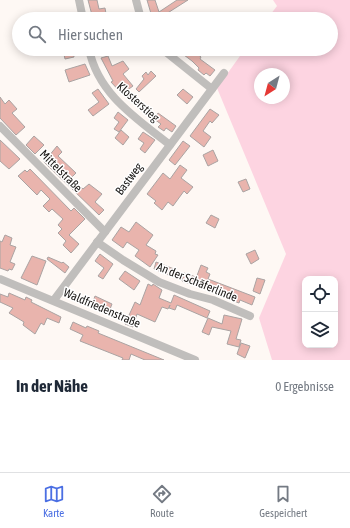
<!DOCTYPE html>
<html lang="de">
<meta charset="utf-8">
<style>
:root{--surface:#fff;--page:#f6f6f7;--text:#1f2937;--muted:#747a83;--line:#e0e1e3;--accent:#4b6fe3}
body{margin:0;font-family:"Asap Condensed",sans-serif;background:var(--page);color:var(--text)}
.controls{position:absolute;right:12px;bottom:12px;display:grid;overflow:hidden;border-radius:8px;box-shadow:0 2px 10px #0003}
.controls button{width:36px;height:36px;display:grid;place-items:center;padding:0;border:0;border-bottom:1px solid var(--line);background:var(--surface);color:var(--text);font:20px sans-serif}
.compass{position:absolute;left:254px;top:68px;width:36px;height:36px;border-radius:50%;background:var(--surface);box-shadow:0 2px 10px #0003;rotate:216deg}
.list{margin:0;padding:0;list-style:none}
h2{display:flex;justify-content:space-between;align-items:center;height:52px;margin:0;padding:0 16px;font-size:17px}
h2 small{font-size:13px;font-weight:400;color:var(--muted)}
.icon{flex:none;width:22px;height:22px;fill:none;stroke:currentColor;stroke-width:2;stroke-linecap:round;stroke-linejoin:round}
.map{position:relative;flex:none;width:350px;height:360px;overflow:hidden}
.search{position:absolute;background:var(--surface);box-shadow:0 2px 10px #0003;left:12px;right:12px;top:12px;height:44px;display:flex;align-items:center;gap:10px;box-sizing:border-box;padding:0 14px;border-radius:22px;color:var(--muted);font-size:15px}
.sheet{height:112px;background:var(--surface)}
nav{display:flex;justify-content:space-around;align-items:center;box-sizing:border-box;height:56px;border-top:1px solid var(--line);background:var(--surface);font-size:11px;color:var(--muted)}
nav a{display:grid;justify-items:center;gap:2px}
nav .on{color:var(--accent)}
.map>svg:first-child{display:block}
.green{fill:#fdd4e1;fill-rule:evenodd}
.building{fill:#e9b4ad;stroke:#aaa3a2}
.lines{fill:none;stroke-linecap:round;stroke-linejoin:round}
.street{stroke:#c0bebc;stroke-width:8}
.labels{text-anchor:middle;stroke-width:3;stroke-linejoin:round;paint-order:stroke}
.street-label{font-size:12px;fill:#1a1816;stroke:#fff}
</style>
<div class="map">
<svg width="350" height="360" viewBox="0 0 350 360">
<rect width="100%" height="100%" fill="#fef8f4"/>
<path class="green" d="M273,0H350V360H272L259,318L286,254L217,88L245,49H331V19H267L277,6ZM260,74H284V98H260ZM305,279H335V345H305Z"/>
<g class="building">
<polygon points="88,0 97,0 99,9 105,8 107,19 93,19"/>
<polygon points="147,0 155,0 159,12 177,0 188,0 166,14 170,19 148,19 152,17"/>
<polygon points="73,49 74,57 65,59 63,50"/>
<polygon points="176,49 187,49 192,53 194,51 201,57 200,59 215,70 210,76 206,73 204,75 198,70 199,68 192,61"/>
<polygon points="108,56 112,66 123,61 129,69 123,74 133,86 122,94 111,82 113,81 101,58"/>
<polygon points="85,64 90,75 69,82 65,70"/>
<polygon points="151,71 156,76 139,92 136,89 144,79 142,76 146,72 148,75"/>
<polygon points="98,89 109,104 93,116 88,110 99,102 92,93"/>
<polygon points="183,89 193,97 187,104 177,95"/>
<polygon points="0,97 5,104 9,100 17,109 12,113 25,127 16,135 0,118"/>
<polygon points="210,109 219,115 212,123 210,121 203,131 211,137 204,147 190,136"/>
<polygon points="118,112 128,120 119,132 114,129 119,122 114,118"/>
<polygon points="158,113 176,126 172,132 166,128 164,131 158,127 161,124 154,119"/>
<polygon points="121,130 129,137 123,145 115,138"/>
<polygon points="143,132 155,140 145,153 140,149 144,143 138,139"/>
<polygon points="34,136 44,145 35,154 26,145"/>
<polygon points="0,140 20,159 9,169 0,161"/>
<polygon points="183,141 190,146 175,165 169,160"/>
<polygon points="57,146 62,152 58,156 76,173 71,178 83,189 89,184 102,194 95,202 104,210 99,215 44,162"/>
<polygon points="213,150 218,161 208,166 203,155"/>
<polygon points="180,165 187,170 181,178 193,187 187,194 184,191 173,206 168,202 162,210 154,203 156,201 147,194 163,173 170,179"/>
<polygon points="30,169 71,211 74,208 85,219 69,235 79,244 71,253 63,245 66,241 58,233 62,229 58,225 63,219 52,209 49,212 43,206 50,199 41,190 37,195 18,176 25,170 27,172"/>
<polygon points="246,179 250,189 243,192 238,182"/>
<polygon points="211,215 219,219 215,228 206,223"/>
<polygon points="136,222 153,235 146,245 156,251 155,254 158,255 150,267 135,256 139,250 127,242 123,248 112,240 121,227 129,232"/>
<polygon points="5,235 12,238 10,245 16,247 10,262 15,264 12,270 9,269 8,271 0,268 0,241 2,242"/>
<polygon points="255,250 259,259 251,264 246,254"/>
<polygon points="100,254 113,264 103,279 98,276 104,268 95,261"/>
<polygon points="32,256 46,261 37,285 21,278"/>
<polygon points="48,257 62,263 63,262 69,267 65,273 47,259"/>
<polygon points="156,262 174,269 171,276 154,269"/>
<polygon points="201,265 208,268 206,272 210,274 208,279 255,297 252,305 240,300 239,303 229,299 230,296 228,294 195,281"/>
<polygon points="125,271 140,281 134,290 119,279"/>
<polygon points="184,273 196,277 193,285 182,281"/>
<polygon points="257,278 265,280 260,294 253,291"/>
<polygon points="148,284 152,286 153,284 162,290 159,298 171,303 174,295 210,311 207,318 177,305 175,310 169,308 170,305 168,309 162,307 155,322 137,314 133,327 125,324 135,302 140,305"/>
<polygon points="9,293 25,300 26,297 32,300 31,302 61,317 59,323 47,318 44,325 41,323 35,334 23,325 24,322 9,313 13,308 0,302 0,294 8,297"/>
<polygon points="95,296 112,304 108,314 91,307"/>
<polygon points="224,315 242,319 236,339 241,340 239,347 227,344 231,331 212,327 209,335 202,332 208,318 222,324"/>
<polygon points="73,322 86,328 87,326 99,331 98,333 164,360 145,360 131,354 129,360 122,360 123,358 80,341 83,335 70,329"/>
<polygon points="241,343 250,346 245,358 237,354"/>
</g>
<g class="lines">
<g class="street">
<polyline points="79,0 83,19"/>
<polyline points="136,0 141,19"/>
<path d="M89,49C98,94 136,118 170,145"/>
<polyline points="162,49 212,89"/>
<polyline points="0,126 105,232"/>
<polyline points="97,242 123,260 159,282 190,294 213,300 250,316"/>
<polyline points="0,279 195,360"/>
<polyline points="54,300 224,73"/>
</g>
</g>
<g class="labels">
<g class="street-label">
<text transform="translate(138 102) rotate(42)" y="4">Klosterstieg</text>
<text transform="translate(61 171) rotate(45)" y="4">Mittelstraße</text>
<text transform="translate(129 179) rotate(-53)" y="4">Bastweg</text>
<text transform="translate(197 282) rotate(22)" y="4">An der Schäferlinde</text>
<text transform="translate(102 308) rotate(23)" y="4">Waldfriedenstraße</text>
</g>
</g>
</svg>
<div class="controls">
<button><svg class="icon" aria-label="locate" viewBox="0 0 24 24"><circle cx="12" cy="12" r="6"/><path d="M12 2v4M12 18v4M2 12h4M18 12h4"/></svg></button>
<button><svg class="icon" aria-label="layers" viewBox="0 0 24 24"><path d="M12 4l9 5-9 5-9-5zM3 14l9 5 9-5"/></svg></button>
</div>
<svg class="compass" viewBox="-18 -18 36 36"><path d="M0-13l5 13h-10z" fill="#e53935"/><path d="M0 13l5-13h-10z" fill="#747a83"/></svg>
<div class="search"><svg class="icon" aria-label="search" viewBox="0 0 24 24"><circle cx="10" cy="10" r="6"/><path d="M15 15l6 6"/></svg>Hier suchen</div>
</div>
<section class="sheet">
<h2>In der Nähe<small>0 Ergebnisse</small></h2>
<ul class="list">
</ul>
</section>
<nav>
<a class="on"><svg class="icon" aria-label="map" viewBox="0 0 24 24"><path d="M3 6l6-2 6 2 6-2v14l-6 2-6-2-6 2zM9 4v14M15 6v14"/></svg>Karte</a>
<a><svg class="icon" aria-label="directions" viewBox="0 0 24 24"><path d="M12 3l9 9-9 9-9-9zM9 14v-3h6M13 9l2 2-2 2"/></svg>Route</a>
<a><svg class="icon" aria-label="saved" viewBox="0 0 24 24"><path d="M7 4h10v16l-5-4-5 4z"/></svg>Gespeichert</a>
</nav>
